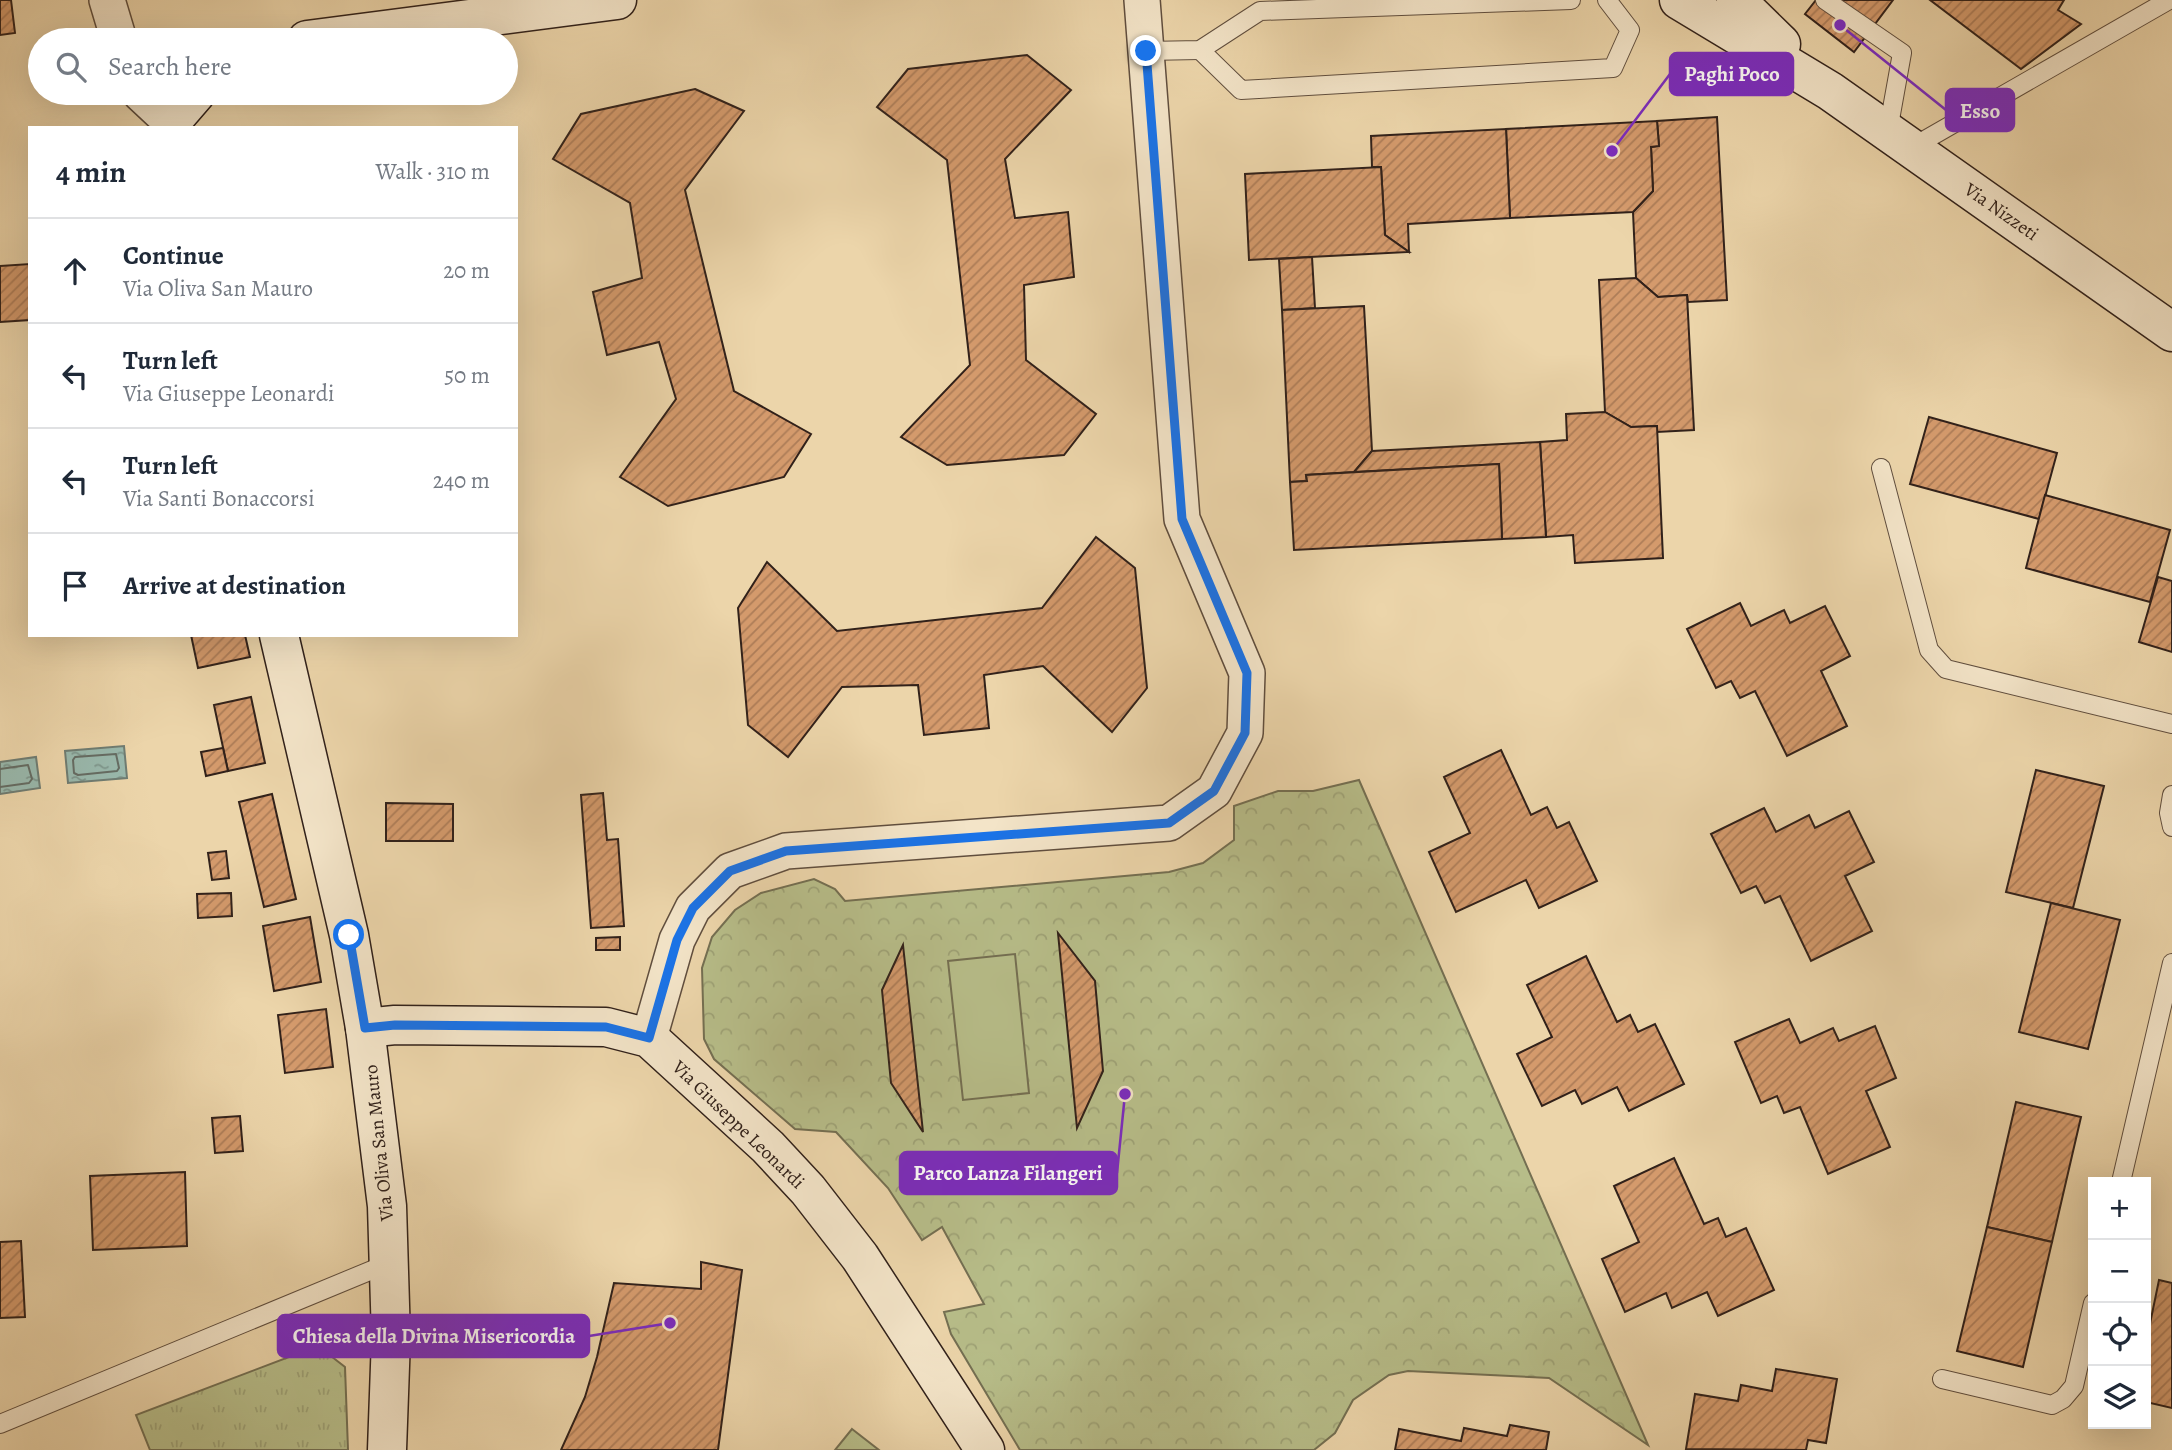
<!DOCTYPE html>
<meta charset="utf-8">
<style>
:root{--surface:#fff;--page:#f2f2f3;--text:#1f2937;--muted:#747a83;--line:#e0e1e3}
body{margin:0;font-family:Alegreya,serif;background:var(--page);color:var(--text)}
.controls{position:absolute;right:21px;bottom:21px;display:grid;overflow:hidden;border-radius:0px;box-shadow:0 7px 28px #0002}
.controls button{width:63px;height:63px;display:grid;place-items:center;padding:0;border:0;border-bottom:2px solid var(--line);background:var(--surface);color:var(--text);font:35px sans-serif}
.stop{position:absolute;width:21px;height:21px;margin:-16px;border:5px solid #1a73e8;border-radius:50%;background:#fff}
.stop.end{background:#1a73e8;border-color:#fff;box-shadow:0 2px 7px #0008}
.list{margin:0;padding:0;list-style:none}
h2{display:flex;justify-content:space-between;align-items:center;height:91px;margin:0;padding:0 28px;font-size:30px}
h2 small{font-size:23px;font-weight:400;color:var(--muted)}
.list li{display:grid;grid-template-columns:46px 1fr auto;gap:21px;align-items:center;box-sizing:border-box;height:105px;padding:0 28px;border-top:2px solid var(--line)}
.list b{display:block;font-size:26px;white-space:nowrap}
.list p{margin:0;font-size:23px;white-space:nowrap;color:var(--muted)}
.list em{font-size:23px;font-style:normal;color:var(--muted)}
.icon{flex:none;width:38px;height:38px;fill:none;stroke:currentColor;stroke-width:2;stroke-linecap:round;stroke-linejoin:round}
.map{position:relative;flex:none;width:2172px;height:1450px;overflow:hidden}
.search{position:absolute;background:var(--surface);box-shadow:0 7px 28px #0002;left:28px;top:28px;width:490px;height:77px;display:flex;align-items:center;gap:18px;box-sizing:border-box;padding:0 24px;border-radius:38px;color:var(--muted);font-size:26px}
.panel{position:absolute;background:var(--surface);box-shadow:0 7px 28px #0002;left:28px;top:126px;width:490px;height:511px;border-radius:0px}
.map>svg:first-child{display:block}
.grass{fill:url(#grass-tufts);stroke:#746f52;stroke-width:2}
.forest{fill:url(#forest-crowns);stroke:#746f52;stroke-width:2}
.garden{fill:#b7bd89;stroke:#746f52;stroke-width:2}
.water{fill:url(#water-ripples);stroke:#6f7c72;stroke-width:2}
.lines{fill:none;stroke-linecap:round;stroke-linejoin:round}
.shore{stroke:#656c63;stroke-width:2}
.building{fill:url(#building-hatch);stroke:#31211a;stroke-width:2}
.lane-casing{stroke:#604e3e;stroke-width:20}
.street-casing{stroke:#604e3e;stroke-width:38}
.secondary-casing{stroke:#31211a;stroke-width:41}
.lane{stroke:#f3e4c8;stroke-width:18}
.street{stroke:#f3e4c8;stroke-width:35}
.secondary{stroke:#f3e4c8;stroke-width:38}
.route{stroke:#1a73e8;stroke-width:9}
.labels{text-anchor:middle;stroke-width:6;stroke-linejoin:round;paint-order:stroke}
.street-label{font-size:19px;fill:#31211a;stroke:#f3e4c8}
.leader{fill:none;stroke:#7b2cbf;stroke-width:2.5}
.callout-dot{fill:#7b2cbf;stroke:#f3e4c8;stroke-width:2.5}
.callout{fill:#7b2cbf;stroke:#7b2cbf;stroke-width:2.5}
.callout-label{font-size:21px;text-anchor:middle;font-weight:bold;fill:#fff}
</style>
<div class="map">
<svg width="2172" height="1450" viewBox="0 0 2172 1450">
<defs>
<pattern id="grass-tufts" width="24" height="20" patternUnits="userSpaceOnUse" patternTransform="scale(1.75)"><rect width="24" height="20" fill="#b7bd89"/><path d="M3 7l-1-3M5 7V3M7 7l1-3M15 17l-1-3M17 17v-4M19 17l1-3" fill="none" stroke="#9ea276"/></pattern>
<pattern id="forest-crowns" width="20" height="18" patternUnits="userSpaceOnUse" patternTransform="scale(1.75)"><rect width="20" height="18" fill="#b7bd89"/><path d="M2 6a3 3 0 1 1 6 0M12 15a3 3 0 1 1 6 0" fill="none" stroke="#9ea276"/></pattern>
<pattern id="water-ripples" width="26" height="14" patternUnits="userSpaceOnUse" patternTransform="scale(1.75)"><rect width="26" height="14" fill="#99b8ac"/><path d="M2 4q2-2 4 0t4 0M15 11q2-2 4 0t4 0" fill="none" stroke="#7d958b"/></pattern>
<pattern id="building-hatch" width="6" height="6" patternUnits="userSpaceOnUse" patternTransform="scale(1.75)"><rect width="6" height="6" fill="#d49a6c"/><path d="M-1 1l2-2M0 6l6-6M5 7l2-2" fill="none" stroke="#ad7d58"/></pattern>
</defs>
<rect width="100%" height="100%" fill="#ecd5aa"/>
<filter id="stains"><feTurbulence type="fractalNoise" baseFrequency=".00286" numOctaves="4"/><feColorMatrix values="0 0 0 0 .2 0 0 0 0 .09 0 0 0 0 .02 0 0 0 .5 -.17"/></filter>
<radialGradient id="worn" r=".72"><stop offset=".6" stop-color="#630" stop-opacity="0"/><stop offset="1" stop-color="#630" stop-opacity=".3"/></radialGradient>
<polygon class="grass" points="318,1346 345,1367 348,1450 150,1450 136,1415"/>
<polygon class="forest" points="1359,780 1648,1445 1549,1378 1408,1371 1389,1375 1353,1400 1335,1433 1314,1450 1020,1450 951,1334 944,1312 984,1304 942,1227 922,1240 888,1188 836,1132 795,1129 714,1059 704,1039 702,968 712,937 735,910 761,893 814,879 835,889 845,901 1169,872 1203,863 1234,840 1234,806 1278,791 1313,791"/>
<g class="garden">
<polygon points="1015,954 1029,1093 963,1100 948,961"/>
<polygon points="852,1429 879,1450 835,1450"/>
</g>
<g class="water">
<polygon points="124,746 127,778 68,783 65,751"/>
<polygon points="36,757 40,788 0,794 0,762"/>
</g>
<g class="lines">
<g class="shore">
<polygon points="116,754 119,768 117,771 78,775 74,773 73,760 75,757"/>
<polyline points="0,769 28,765 32,779 29,783 0,787"/>
</g>
</g>
<g class="building">
<polygon points="0,0 11,0 15,33 0,35"/>
<polygon points="1816,0 1893,0 1854,52 1805,14"/>
<polygon points="1930,0 2064,0 2058,10 2081,24 2021,69"/>
<polygon points="1027,55 1071,90 1005,159 1015,218 1068,212 1074,277 1024,285 1026,360 1096,414 1064,455 947,465 901,437 970,365 947,160 877,107 908,69"/>
<polygon points="695,89 744,111 685,190 734,391 811,434 784,477 668,506 620,477 676,399 659,342 607,355 593,292 642,278 630,203 553,159 581,114"/>
<polygon points="1717,117 1727,300 1688,302 1687,295 1658,297 1636,278 1633,212 1653,191 1651,147 1659,146 1657,121"/>
<polygon points="1657,121 1659,146 1651,147 1653,191 1633,212 1510,218 1506,129"/>
<polygon points="1506,129 1510,218 1408,224 1409,252 1385,235 1381,167 1372,167 1371,136"/>
<polygon points="1381,167 1385,235 1409,252 1249,260 1245,174"/>
<polygon points="1312,257 1315,308 1282,310 1279,259"/>
<polygon points="30,264 30,320 0,322 0,266"/>
<polygon points="1636,278 1658,297 1687,295 1694,430 1657,432 1657,426 1631,427 1605,412 1599,280"/>
<polygon points="1364,306 1372,451 1354,472 1306,475 1307,481 1290,482 1282,310"/>
<polygon points="1605,412 1631,427 1657,426 1663,558 1575,563 1573,535 1546,537 1540,442 1567,440 1566,414"/>
<polygon points="1929,417 2057,453 2039,519 1910,484"/>
<polygon points="1540,442 1546,537 1502,539 1499,464 1354,472 1372,451"/>
<polygon points="1499,464 1502,539 1294,550 1290,482 1307,481 1306,475"/>
<polygon points="2045,495 2170,530 2150,602 2026,568"/>
<polygon points="1096,537 1135,568 1147,688 1112,732 1043,666 984,675 989,728 924,735 918,685 842,687 788,757 748,725 738,608 767,562 837,631 1042,608"/>
<polygon points="2158,577 2172,581 2172,652 2139,642"/>
<polygon points="1740,603 1751,626 1784,610 1790,623 1825,606 1850,656 1821,671 1847,726 1787,756 1755,691 1740,698 1731,681 1716,688 1687,629"/>
<polygon points="191,635 245,635 250,657 198,668"/>
<polygon points="251,697 265,763 228,771 214,705"/>
<polygon points="223,748 228,771 206,776 201,752"/>
<polygon points="1501,750 1531,815 1547,807 1557,828 1569,822 1597,881 1539,908 1526,880 1456,912 1429,852 1470,833 1444,777"/>
<polygon points="2036,770 2104,786 2073,908 2006,892"/>
<polygon points="603,793 607,840 618,839 624,926 591,928 581,795"/>
<polygon points="272,794 296,899 264,907 239,802"/>
<polygon points="386,803 453,804 453,841 386,841"/>
<polygon points="1764,808 1776,832 1809,815 1815,828 1849,811 1874,862 1845,876 1872,931 1811,961 1780,896 1765,903 1756,886 1741,893 1711,834"/>
<polygon points="226,851 229,878 212,880 208,853"/>
<polygon points="231,893 232,916 198,918 197,894"/>
<polygon points="2051,903 2120,920 2088,1049 2019,1032"/>
<polygon points="310,917 321,982 274,991 263,926"/>
<polygon points="1058,933 1095,981 1103,1071 1077,1128"/>
<polygon points="620,937 620,950 596,950 596,938"/>
<polygon points="903,945 923,1132 891,1083 882,990"/>
<polygon points="1586,956 1617,1022 1630,1015 1638,1032 1655,1024 1684,1084 1629,1111 1617,1087 1582,1104 1575,1090 1542,1106 1517,1054 1552,1037 1527,985"/>
<polygon points="326,1009 333,1067 285,1073 278,1015"/>
<polygon points="1789,1019 1800,1043 1833,1028 1839,1041 1875,1026 1896,1078 1866,1091 1890,1147 1828,1174 1800,1107 1784,1113 1777,1096 1761,1103 1735,1042"/>
<polygon points="2016,1102 2081,1117 2052,1242 1987,1227"/>
<polygon points="240,1116 243,1151 215,1153 212,1118"/>
<polygon points="1674,1158 1704,1224 1718,1218 1726,1237 1746,1228 1774,1290 1718,1316 1707,1292 1672,1308 1666,1293 1625,1312 1602,1259 1639,1242 1614,1186"/>
<polygon points="185,1172 187,1246 93,1250 90,1176"/>
<polygon points="1987,1227 2052,1242 2023,1367 1957,1351"/>
<polygon points="21,1241 25,1317 0,1318 0,1242"/>
<polygon points="701,1262 742,1270 718,1450 561,1450 585,1397 597,1357 614,1283 701,1289"/>
<polygon points="2159,1280 2172,1283 2172,1408 2146,1402 2146,1343"/>
<polygon points="1776,1369 1837,1379 1826,1443 1808,1440 1806,1450 1686,1449 1695,1394 1738,1401 1741,1385 1772,1391"/>
<polygon points="1510,1425 1549,1432 1546,1450 1395,1450 1399,1429 1461,1441 1464,1428 1507,1436"/>
</g>
<g class="lines">
<defs>
<g id="lane">
<polyline points="1825,0 1902,53 1888,131"/>
<polyline points="1200,50 1241,90 1613,68 1630,30 1607,0"/>
<polyline points="1146,51 1200,50 1260,11 1571,0"/>
<polyline points="1911,148 2169,0"/>
<polyline points="1881,468 1929,650 1946,669 2172,724"/>
<polyline points="2172,795 2169,813 2172,827"/>
<polyline points="2121,1182 2172,963"/>
<polyline points="1942,1379 2052,1405 2063,1399 2074,1386 2093,1303"/>
<polyline points="0,1424 389,1263"/>
</g>
<g id="street">
<polyline points="107,0 119,40"/>
<polyline points="140,93 171,122"/>
<polyline points="649,1038 677,940 693,908 730,871 786,851 1169,823 1214,791 1245,733 1247,673 1182,519 1142,0"/>
</g>
<g id="secondary">
<polyline points="1679,0 1830,91 2172,332"/>
<polyline points="1736,0 1781,44"/>
<polyline points="307,40 617,0"/>
<polyline points="171,128 171,122 196,93"/>
<polyline points="279,635 349,935 365,1028 387,1206 391,1338 387,1450"/>
<polyline points="365,1028 395,1025 606,1027 649,1038 768,1147 808,1190 860,1257 985,1450"/>
</g>
</defs>
<use href="#lane" class="lane-casing"/>
<use href="#street" class="street-casing"/>
<use href="#secondary" class="secondary-casing"/>
<use href="#lane" class="lane"/>
<use href="#street" class="street"/>
<use href="#secondary" class="secondary"/>
</g>
<g class="lines">
<polyline class="route" points="349,935 365,1028 395,1025 606,1027 649,1038 677,940 693,908 730,871 786,851 1169,823 1214,791 1245,733 1247,673 1182,519 1146,51"/>
</g>
<g class="labels">
<g class="street-label">
<text transform="translate(2002 211) rotate(35)" y="7">Via Nizzeti</text>
<text transform="translate(739 1124) rotate(44)" y="7">Via Giuseppe Leonardi</text>
<text transform="translate(378 1143) rotate(-96)" y="7">Via Oliva San Mauro</text>
</g>
</g>
<path class="leader" d="M1612 151L1670 74M1840 25L1946 110M1125 1094L1117 1173M670 1323L589 1336"/>
<g class="callout-dot">
<circle cx="1612" cy="151" r="7"/>
<circle cx="1840" cy="25" r="7"/>
<circle cx="1125" cy="1094" r="7"/>
<circle cx="670" cy="1323" r="7"/>
</g>
<g class="callout">
<rect x="1670" y="53" width="123" height="42" rx="7"/>
<rect x="1946" y="89" width="68" height="42" rx="7"/>
<rect x="900" y="1152" width="217" height="42" rx="7"/>
<rect x="278" y="1315" width="311" height="42" rx="7"/>
</g>
<g class="callout-label">
<text x="1732" y="81">Paghi Poco</text>
<text x="1980" y="118">Esso</text>
<text x="1008" y="1180">Parco Lanza Filangeri</text>
<text x="434" y="1343">Chiesa della Divina Misericordia</text>
</g>
<rect width="100%" height="100%" filter="url(#stains)"/>
<rect width="100%" height="100%" fill="url(#worn)"/>
</svg>
<div class="controls">
<button>+</button>
<button>−</button>
<button><svg class="icon" aria-label="locate" viewBox="0 0 24 24"><circle cx="12" cy="12" r="6"/><path d="M12 2v4M12 18v4M2 12h4M18 12h4"/></svg></button>
<button><svg class="icon" aria-label="layers" viewBox="0 0 24 24"><path d="M12 4l9 5-9 5-9-5zM3 14l9 5 9-5"/></svg></button>
</div>
<div class="stop" style="left:349px;top:935px"></div>
<div class="stop end" style="left:1146px;top:51px"></div>
<div class="search"><svg class="icon" aria-label="search" viewBox="0 0 24 24"><circle cx="10" cy="10" r="6"/><path d="M15 15l6 6"/></svg>Search here</div>
<section class="panel">
<h2>4 min<small>Walk · 310 m</small></h2>
<ul class="list">
<li><svg class="icon" aria-label="ahead" viewBox="0 0 24 24"><path d="M12 20V5M6 11l6-6 6 6"/></svg><div><b>Continue</b><p>Via Oliva San Mauro</p></div><em>20 m</em></li>
<li><svg class="icon" aria-label="left" viewBox="0 0 24 24"><path d="M17 20v-9H6M10 6l-5 5 5 5"/></svg><div><b>Turn left</b><p>Via Giuseppe Leonardi</p></div><em>50 m</em></li>
<li><svg class="icon" aria-label="left" viewBox="0 0 24 24"><path d="M17 20v-9H6M10 6l-5 5 5 5"/></svg><div><b>Turn left</b><p>Via Santi Bonaccorsi</p></div><em>240 m</em></li>
<li><svg class="icon" aria-label="arrive" viewBox="0 0 24 24"><path d="M6 21V4h12l-3 4 3 4H6"/></svg><div><b>Arrive at destination</b></div></li>
</ul>
</section>
</div>
